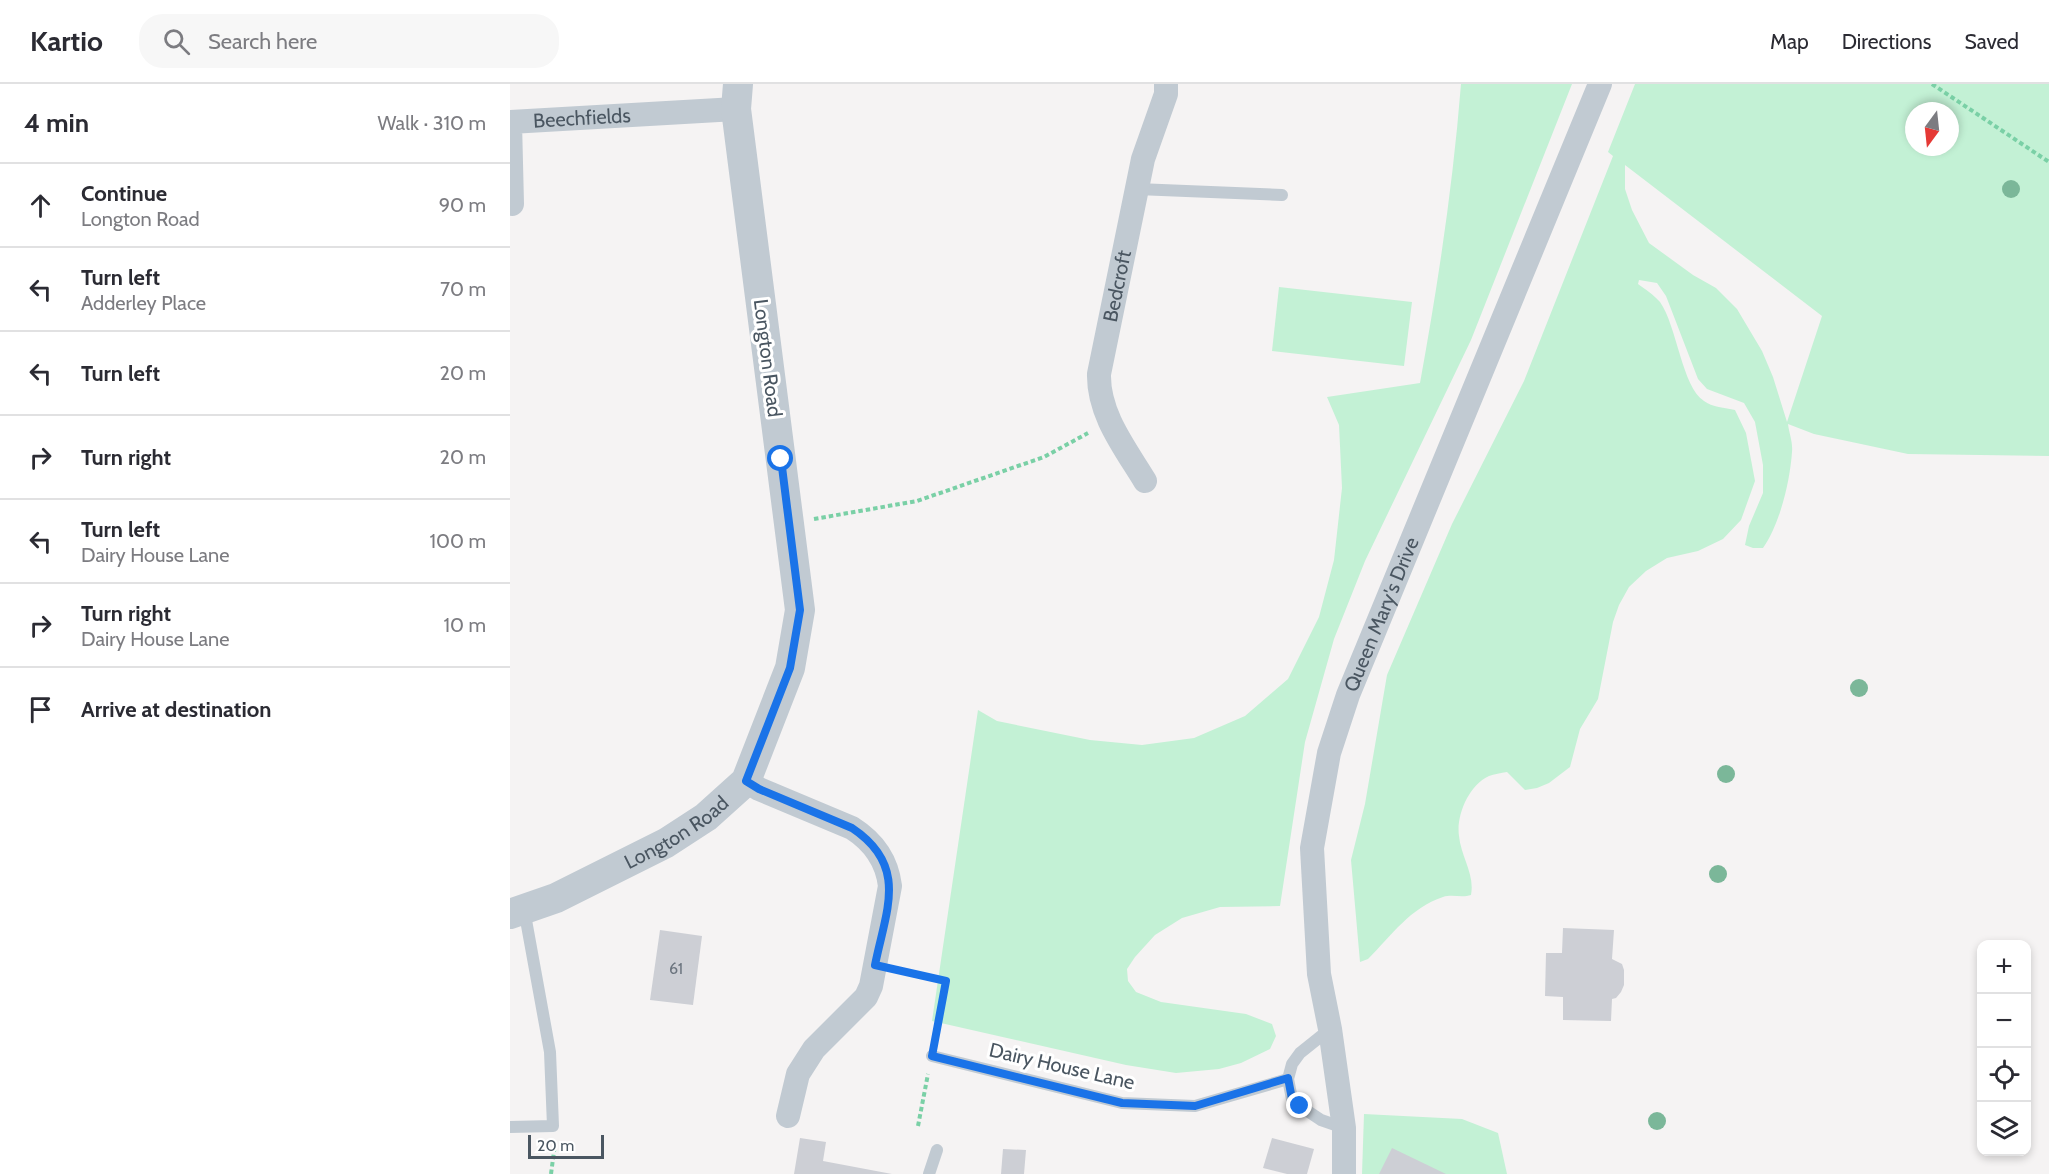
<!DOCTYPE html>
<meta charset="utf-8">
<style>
:root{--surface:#fff;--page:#f7f7f7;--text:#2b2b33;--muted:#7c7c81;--line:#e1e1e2}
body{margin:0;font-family:Cabin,sans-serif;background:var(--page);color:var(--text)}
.controls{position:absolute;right:18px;bottom:18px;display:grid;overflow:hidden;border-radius:12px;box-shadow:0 3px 9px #0003}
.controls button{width:54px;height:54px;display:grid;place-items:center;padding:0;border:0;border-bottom:2px solid var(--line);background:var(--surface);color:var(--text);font:30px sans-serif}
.compass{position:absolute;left:1395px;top:18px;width:54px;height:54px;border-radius:50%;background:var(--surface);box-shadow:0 3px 9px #0003;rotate:195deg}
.scale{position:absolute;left:18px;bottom:15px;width:76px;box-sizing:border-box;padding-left:6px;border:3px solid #4a5661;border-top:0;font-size:16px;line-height:21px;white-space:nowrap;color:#4a5661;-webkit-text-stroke:4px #fff;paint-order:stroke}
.stop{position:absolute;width:18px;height:18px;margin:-14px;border:4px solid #1a73e8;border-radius:50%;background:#fff}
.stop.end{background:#1a73e8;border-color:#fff;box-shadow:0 2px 6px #0008}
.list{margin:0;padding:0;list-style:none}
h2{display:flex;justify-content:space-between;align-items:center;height:78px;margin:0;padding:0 24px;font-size:26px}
h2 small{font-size:20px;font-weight:400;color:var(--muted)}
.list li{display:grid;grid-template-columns:39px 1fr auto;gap:18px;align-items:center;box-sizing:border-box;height:84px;padding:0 24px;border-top:2px solid var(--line)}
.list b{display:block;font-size:22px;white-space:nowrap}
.list p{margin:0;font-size:20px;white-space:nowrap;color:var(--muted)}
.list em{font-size:20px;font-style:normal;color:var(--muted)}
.icon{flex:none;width:33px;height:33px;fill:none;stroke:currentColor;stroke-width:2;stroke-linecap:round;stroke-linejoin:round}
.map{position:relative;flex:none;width:1539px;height:1090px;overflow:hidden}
header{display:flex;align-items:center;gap:36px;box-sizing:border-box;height:84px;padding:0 30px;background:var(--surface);border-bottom:2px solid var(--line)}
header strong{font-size:28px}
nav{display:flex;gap:33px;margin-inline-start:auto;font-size:21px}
.search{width:420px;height:54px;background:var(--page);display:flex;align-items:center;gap:15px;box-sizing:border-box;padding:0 21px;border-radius:24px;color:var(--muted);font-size:22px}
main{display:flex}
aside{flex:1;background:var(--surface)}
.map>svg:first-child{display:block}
.green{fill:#c3f1d5;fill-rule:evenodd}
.building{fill:#cdcfd5}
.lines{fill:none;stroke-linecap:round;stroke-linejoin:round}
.path{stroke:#7ad0a6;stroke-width:4;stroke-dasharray:4.5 3;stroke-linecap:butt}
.service{stroke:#c1cad2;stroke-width:12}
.minor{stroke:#c1cad2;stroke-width:24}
.tertiary{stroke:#c1cad2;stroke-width:30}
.tree{fill:#7bb799}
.route{stroke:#1a73e8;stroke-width:8}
.labels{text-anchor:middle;stroke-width:6;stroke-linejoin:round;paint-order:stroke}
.number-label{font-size:16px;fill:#6b747e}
.street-label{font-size:20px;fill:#4a5661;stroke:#fff}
</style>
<header>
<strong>Kartio</strong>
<div class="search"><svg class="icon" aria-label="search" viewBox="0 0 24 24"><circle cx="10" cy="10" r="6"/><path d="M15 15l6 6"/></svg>Search here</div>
<nav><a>Map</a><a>Directions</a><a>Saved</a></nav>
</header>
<main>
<aside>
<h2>4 min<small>Walk · 310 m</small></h2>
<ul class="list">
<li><svg class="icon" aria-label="ahead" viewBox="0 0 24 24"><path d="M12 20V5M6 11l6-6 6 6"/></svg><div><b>Continue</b><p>Longton Road</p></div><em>90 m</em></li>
<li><svg class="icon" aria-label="left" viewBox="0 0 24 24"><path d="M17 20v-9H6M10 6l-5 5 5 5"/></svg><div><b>Turn left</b><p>Adderley Place</p></div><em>70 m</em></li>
<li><svg class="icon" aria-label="left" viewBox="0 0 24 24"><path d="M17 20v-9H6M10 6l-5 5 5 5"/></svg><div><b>Turn left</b></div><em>20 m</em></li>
<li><svg class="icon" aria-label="right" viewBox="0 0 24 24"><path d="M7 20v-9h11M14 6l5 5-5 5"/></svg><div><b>Turn right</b></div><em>20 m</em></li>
<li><svg class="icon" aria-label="left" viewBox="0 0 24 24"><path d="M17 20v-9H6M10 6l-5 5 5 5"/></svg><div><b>Turn left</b><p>Dairy House Lane</p></div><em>100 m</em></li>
<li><svg class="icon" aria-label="right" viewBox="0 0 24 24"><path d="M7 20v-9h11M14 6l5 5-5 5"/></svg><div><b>Turn right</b><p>Dairy House Lane</p></div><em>10 m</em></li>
<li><svg class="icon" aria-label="arrive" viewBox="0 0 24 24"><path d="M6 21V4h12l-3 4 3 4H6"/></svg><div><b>Arrive at destination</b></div></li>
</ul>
</aside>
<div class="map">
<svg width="1539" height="1090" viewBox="0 0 1539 1090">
<rect width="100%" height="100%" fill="#f5f3f3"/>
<g class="green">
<path d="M951,0H1062L961,256L855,477L824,555L795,658L770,822L710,823L672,834L645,851L625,873L617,885L618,897L626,908L651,918L736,930L762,940L766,952L760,965L731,979L709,985L666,989L616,981L422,937L468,626L487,637L580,656L632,661L684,654L735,632L778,595L809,533L824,476L832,404L829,341L817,313L910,299C928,200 943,101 951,0Z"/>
<path d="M1125,0H1539V372L1398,370L1304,350L1278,340C1279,349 1283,358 1282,368C1280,397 1270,440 1253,464H1243L1235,461L1239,442L1253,409V381L1245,338L1234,319L1197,305L1188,295L1156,212L1147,199L1129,196L1128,200C1135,205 1144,211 1150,218C1167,242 1172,303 1194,317C1202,323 1215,324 1225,326L1236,349L1245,397L1231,436L1213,455L1188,467L1157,474L1136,487L1119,503L1109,521L1103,538L1088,615L1070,645L1060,683L1039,699L1027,704L1015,706L997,688C991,689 984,690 979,692C959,701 946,731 949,752C951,773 965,790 961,811C952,814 942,810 933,813C900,824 882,851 858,875L850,878L841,776L855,720L877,591L942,440L1014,297L1103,72L1098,68ZM1404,27H1440V63H1404ZM1115,81L1312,232L1277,338L1263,293L1252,267L1227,225L1206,204L1183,191L1139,159L1122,126L1115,105Z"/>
<polygon points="769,203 902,218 894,282 762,267"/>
<polygon points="854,1030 952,1035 988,1049 997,1090 852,1090"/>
</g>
<g class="building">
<polygon points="1053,844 1104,846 1102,875 1112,880 1114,886 1114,901 1111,908 1106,914 1102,915 1101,937 1053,936 1053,913 1035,912 1036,869 1052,869"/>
<polygon points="150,846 192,852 183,921 140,916"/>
<polygon points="290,1054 316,1058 313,1077 382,1090 284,1090"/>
<polygon points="762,1054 804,1065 797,1090 777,1090 753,1084"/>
<polygon points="882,1064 936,1090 869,1090"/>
<polygon points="493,1065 516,1066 514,1090 491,1090"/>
</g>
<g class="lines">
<g class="path">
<polyline points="1422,0 1539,78"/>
<polyline points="304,435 407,417 534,373 578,349"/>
<polyline points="389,886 436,897 425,953"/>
<polyline points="408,1042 418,990"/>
<polyline points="41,1090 45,1060"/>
</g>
<g class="service">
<polyline points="627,105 772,111"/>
<polyline points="820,945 790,969 782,980 778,995 782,1015 790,1022 811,1036 834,1044"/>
<polyline points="422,972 612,1019 685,1022 778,995"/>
<polyline points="0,1043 43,1042 40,968 14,825"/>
<polyline points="419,1090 427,1066"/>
</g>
<g class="minor">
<path id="s1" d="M2,120L0,38L226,25"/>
<path id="s2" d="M635,397C615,364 588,330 589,290L633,75L656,10V0"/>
<path d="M236,697L249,705L342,744C364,758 377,777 380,802L361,902L356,913L304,965L288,990L278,1032"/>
<path id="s3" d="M834,1090V1044L820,945L809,890L802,764L819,669L838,611L1090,0"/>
</g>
<path class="tertiary" id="s4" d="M0,830L46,814L156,759L196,733L236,697L280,584L290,526L226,25L228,0"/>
</g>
<g class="tree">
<circle cx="1501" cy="105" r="9"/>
<circle cx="1349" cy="604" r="9"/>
<circle cx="1216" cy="690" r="9"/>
<circle cx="1208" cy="790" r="9"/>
<circle cx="1147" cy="1037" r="9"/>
</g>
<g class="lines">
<path class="route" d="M271,375L290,526L280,584L236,697L249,705L342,744C399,782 376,826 365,881L436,897L422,972L612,1019L685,1022L778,994L782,1015L790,1022"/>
</g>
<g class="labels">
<g class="number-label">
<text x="166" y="890">61</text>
</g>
<g class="street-label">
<text dy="7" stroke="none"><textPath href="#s1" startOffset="154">Beechfields</textPath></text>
<text dy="7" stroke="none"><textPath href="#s2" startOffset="208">Bedcroft</textPath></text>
<text transform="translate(258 274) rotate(83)" y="7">Longton Road</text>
<text dy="7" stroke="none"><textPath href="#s3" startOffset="573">Queen Mary's Drive</textPath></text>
<text dy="7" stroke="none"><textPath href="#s4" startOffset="186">Longton Road</textPath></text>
<text transform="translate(552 982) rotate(13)" y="7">Dairy House Lane</text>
</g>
</g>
</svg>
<div class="controls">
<button>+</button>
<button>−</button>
<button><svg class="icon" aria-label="locate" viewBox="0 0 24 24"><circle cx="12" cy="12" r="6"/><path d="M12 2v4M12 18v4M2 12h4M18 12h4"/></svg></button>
<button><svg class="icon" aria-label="layers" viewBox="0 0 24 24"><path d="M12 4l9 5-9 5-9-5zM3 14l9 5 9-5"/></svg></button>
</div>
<svg class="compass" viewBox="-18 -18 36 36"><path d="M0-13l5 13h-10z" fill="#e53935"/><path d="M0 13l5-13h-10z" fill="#7c7c81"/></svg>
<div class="scale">20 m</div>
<div class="stop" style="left:271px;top:375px"></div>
<div class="stop end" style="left:790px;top:1022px"></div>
</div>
</main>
